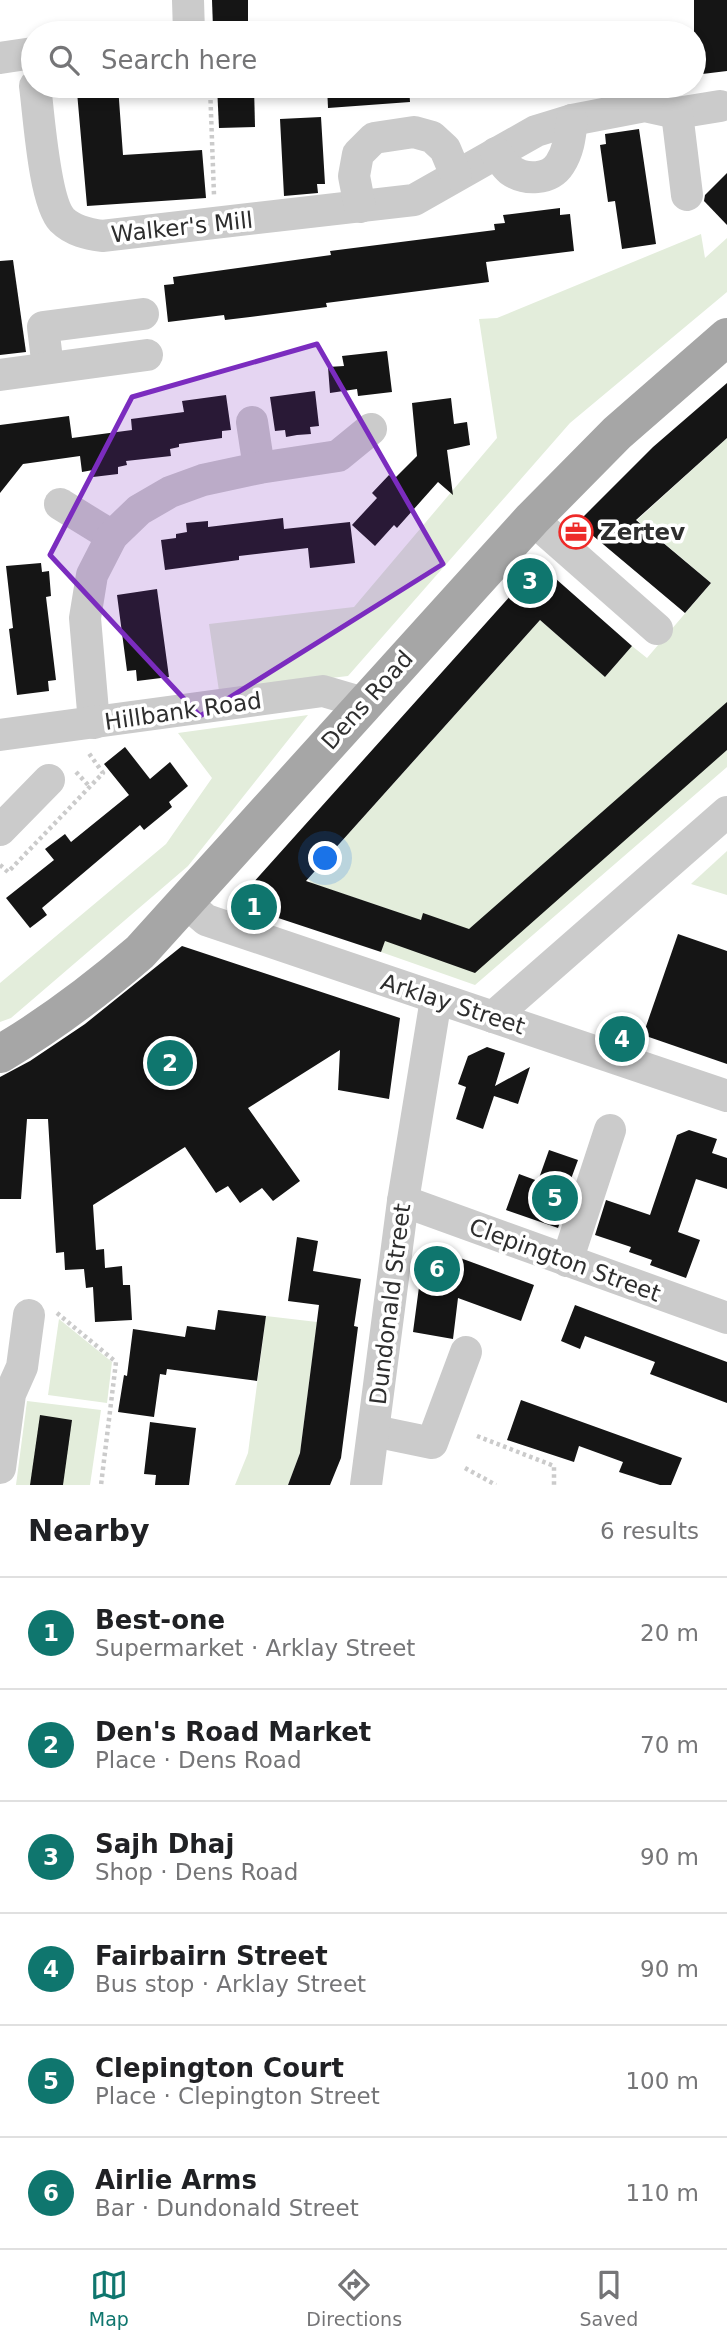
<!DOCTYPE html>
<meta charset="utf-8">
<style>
:root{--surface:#fff;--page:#f6f6f6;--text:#202124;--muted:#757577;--line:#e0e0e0;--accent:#0f766e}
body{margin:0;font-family:"DejaVu Sans",sans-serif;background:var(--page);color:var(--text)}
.you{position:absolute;left:326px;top:859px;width:24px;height:24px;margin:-18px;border:5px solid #fff;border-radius:50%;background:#1a73e8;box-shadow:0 0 0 10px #1a73e833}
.badge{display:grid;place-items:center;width:46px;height:46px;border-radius:50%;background:var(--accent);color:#fff;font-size:23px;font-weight:700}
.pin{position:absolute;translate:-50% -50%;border:4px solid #fff;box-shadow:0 2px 7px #0006}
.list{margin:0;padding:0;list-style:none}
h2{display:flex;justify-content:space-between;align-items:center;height:91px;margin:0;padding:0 28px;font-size:30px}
h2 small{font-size:23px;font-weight:400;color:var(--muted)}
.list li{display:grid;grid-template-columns:46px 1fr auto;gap:21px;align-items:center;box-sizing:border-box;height:112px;padding:0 28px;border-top:2px solid var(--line)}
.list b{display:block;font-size:26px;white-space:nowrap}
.list p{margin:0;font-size:23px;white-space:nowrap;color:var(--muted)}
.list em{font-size:23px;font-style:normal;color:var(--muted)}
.icon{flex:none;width:38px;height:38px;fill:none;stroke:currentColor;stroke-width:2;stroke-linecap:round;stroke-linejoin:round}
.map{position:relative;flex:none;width:727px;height:1485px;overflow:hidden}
.search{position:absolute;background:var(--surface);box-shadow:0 4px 10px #0003;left:21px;right:21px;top:21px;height:77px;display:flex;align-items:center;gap:18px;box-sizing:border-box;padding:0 24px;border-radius:38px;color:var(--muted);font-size:26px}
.sheet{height:763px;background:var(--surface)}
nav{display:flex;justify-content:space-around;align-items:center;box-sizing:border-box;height:98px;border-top:2px solid var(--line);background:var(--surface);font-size:19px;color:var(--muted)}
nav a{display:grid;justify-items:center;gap:4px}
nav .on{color:var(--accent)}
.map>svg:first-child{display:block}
.green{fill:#e3eddb}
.building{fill:#151515}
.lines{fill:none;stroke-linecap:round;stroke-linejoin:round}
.path{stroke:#cbcbcb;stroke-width:4.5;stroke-dasharray:3.5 3.5;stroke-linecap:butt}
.minor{stroke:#cbcbcb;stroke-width:32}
.major{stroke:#a6a6a6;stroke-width:38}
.marked{fill:#7b2cbf;fill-opacity:0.2;stroke:#7b2cbf;stroke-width:5;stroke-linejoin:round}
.labels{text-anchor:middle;stroke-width:7;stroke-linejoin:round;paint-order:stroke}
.street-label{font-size:23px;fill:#2e2e2e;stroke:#fff}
.poi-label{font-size:23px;font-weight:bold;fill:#2e2e2e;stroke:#fff;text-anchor:start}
</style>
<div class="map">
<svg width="727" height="1485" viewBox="0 0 727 1485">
<rect width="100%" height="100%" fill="#fff"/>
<g class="green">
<polygon points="701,234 705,258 727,238 727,292 570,423 348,676 219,691 209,624 354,607 497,438 479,319 497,318"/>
<polygon points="727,438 727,767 475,985 381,952 394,911 311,883 308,879 540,620 605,677 632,646 647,658 711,583 637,520"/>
<polygon points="308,715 188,866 11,1018 0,1022 0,983 166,844 212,778 178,733"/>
<polygon points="727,851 727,895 691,884"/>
<polygon points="266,1316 317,1322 300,1453 288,1485 235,1485 248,1453"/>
<polygon points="59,1319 112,1362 107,1403 48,1395"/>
<polygon points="27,1401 101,1410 90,1485 16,1485"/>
</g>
<g class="building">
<polygon points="212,0 248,0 248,27 213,28"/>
<polygon points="694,0 727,0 727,71 694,75"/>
<polygon points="84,86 118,86 123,155 202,150 206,198 87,206 77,92 84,91"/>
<polygon points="217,86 254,86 255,127 219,128"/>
<polygon points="327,86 409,86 410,102 328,108"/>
<polygon points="321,117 325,184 317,184 318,193 284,196 280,119"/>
<polygon points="639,129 656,244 622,249 615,201 608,202 600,145 606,144 605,134"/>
<polygon points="727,173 727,225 704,201 705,195"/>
<polygon points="560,208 560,215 570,214 574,251 486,262 489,282 326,303 327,307 250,317 225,320 224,315 168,322 164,285 174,284 173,277 331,255 330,251 495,230 494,224 505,223 503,215"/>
<polygon points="13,260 26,352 0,355 0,261"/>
<polygon points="387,351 392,392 358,396 357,389 330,393 328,367 344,366 342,356"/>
<polygon points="727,383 727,438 636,520 711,583 685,613 585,529 583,517 653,447"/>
<polygon points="315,391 319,426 310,427 311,434 297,435 286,437 285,430 275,431 270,397"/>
<polygon points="226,395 231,430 222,431 222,438 179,444 179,447 170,449 171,456 126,461 127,465 118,467 118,474 93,477 93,470 82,472 80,456 23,464 0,493 0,425 69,416 72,438 132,430 131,419 184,412 182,401"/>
<polygon points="451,398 454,424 467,422 470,445 447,450 453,495 438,482 397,528 394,525 375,546 352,525 377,498 372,493 389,475 394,479 417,456 412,403"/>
<polygon points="283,518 284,529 350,522 355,563 310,568 308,548 239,556 239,560 165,570 161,540 176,538 176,534 187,532 186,523 208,521 208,527"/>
<polygon points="41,563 42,572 49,571 51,596 46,597 56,680 48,681 49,691 17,695 9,629 13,628 6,566"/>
<polygon points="539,564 632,646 605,677 540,620 306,881 421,920 423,913 469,929 727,702 727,750 475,973 385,941 381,952 245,907 243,894"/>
<polygon points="157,589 169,677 137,681 136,670 127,671 117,595"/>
<polygon points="125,747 150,779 170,762 188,786 169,802 172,807 144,830 140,825 42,908 47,915 30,928 6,898 54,860 45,849 65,834 71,842 129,795 104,764"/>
<polygon points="678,934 727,951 727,1064 643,1035"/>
<polygon points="182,946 400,1018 389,1099 338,1090 340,1050 248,1108 300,1181 273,1201 262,1188 240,1203 228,1186 216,1193 185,1147 93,1205 96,1250 104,1249 105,1268 122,1266 123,1285 130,1285 132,1320 95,1322 93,1287 86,1288 84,1269 65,1270 64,1252 56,1253 48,1119 27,1119 21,1199 0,1199 0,1077 30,1061 85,1024"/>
<polygon points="487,1047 505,1053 495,1086 530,1067 518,1104 494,1096 483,1129 456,1119 466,1087 458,1084 468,1056"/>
<polygon points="689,1130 717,1139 712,1153 727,1158 727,1189 696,1179 678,1232 700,1240 686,1278 650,1265 652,1260 629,1252 631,1247 595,1235 606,1200 650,1215 677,1135"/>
<polygon points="549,1150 578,1160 568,1187 572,1188 558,1228 506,1210 519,1174 538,1181"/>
<polygon points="297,1237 318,1241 313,1271 361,1279 354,1326 358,1327 341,1458 330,1485 288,1485 300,1453 319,1305 288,1301"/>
<polygon points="433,1248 534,1285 521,1321 458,1298 453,1339 413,1332 423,1257"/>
<polygon points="575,1305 727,1362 727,1403 650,1374 655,1362 585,1336 580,1349 561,1341"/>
<polygon points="218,1310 266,1316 257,1381 167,1369 166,1375 160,1374 154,1417 118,1412 124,1375 127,1376 133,1329 185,1337 187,1326 215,1330"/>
<polygon points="521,1400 682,1458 671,1485 660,1485 619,1472 623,1462 579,1446 574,1462 507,1440"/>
<polygon points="40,1415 72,1420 63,1485 30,1485"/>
<polygon points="150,1422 196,1428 189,1485 155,1485 156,1475 144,1474"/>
</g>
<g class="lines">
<g class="path">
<polyline points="210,86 214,195"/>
<polyline points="76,772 90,787"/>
<polyline points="0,865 8,872 103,773 88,752"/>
<polyline points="57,1313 116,1362 101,1485"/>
<polyline points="477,1436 554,1466 554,1485"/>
<polyline points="465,1468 496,1485"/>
</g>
<g class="minor">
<polyline points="188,0 189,33"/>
<polyline points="0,58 33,53"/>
<path d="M35,86C39,115 44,201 62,220C73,231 88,234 102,236L414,200L536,131L572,120L645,106L677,113L720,106"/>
<polyline points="677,113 687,195"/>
<path d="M496,153C500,158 505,166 510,170C525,181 550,180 560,164C569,150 570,136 572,120"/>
<polyline points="360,207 354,176 358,154 374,138 414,132 432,137 445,149 456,175"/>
<polyline points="48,368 43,327 143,314"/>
<polyline points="0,375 147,355"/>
<polyline points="252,422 259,468"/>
<polyline points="60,504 112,536"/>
<polyline points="532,519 657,629"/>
<polyline points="94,723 85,618 92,575 112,536 139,510 170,492 203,480 259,468 338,456 371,429"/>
<polyline points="0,735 323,691 364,703"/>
<polyline points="0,830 49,780"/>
<polyline points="184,901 206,920 727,1096"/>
<polyline points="493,1017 727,812"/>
<polyline points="403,1201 727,1318"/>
<polyline points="567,1261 610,1130"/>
<polyline points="374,1431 432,1443 466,1352"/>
<polyline points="0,1468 10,1394 22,1367 29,1315"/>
<polyline points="366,1485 403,1201 436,999"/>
</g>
<path class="major" d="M0,1054C51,1024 96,990 140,952L532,519L617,433L727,337"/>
</g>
<path class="marked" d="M317,344L443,564L200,716L50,555L132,397Z"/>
<defs>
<symbol id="office-ring" viewBox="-11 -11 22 22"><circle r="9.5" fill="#fff" stroke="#ee2a28" stroke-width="1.5"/><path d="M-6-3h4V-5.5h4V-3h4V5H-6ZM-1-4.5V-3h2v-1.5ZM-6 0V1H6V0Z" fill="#ee2a28"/></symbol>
</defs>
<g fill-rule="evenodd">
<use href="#office-ring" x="557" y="513" width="38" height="38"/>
</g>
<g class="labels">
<g class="street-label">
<text transform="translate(182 227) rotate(-6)" y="8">Walker's Mill</text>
<text transform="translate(367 700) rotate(-48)" y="8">Dens Road</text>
<text transform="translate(183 711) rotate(-8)" y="8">Hillbank Road</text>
<text transform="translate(453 1004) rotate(18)" y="8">Arklay Street</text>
<text transform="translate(565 1260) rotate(20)" y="8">Clepington Street</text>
<text transform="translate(390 1304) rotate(-83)" y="8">Dundonald Street</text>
</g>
<g class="poi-label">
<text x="600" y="540">Zertev</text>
</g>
</g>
</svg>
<div class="you"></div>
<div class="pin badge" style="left:254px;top:907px">1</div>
<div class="pin badge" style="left:170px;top:1063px">2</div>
<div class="pin badge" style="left:530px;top:581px">3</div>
<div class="pin badge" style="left:622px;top:1039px">4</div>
<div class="pin badge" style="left:555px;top:1198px">5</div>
<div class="pin badge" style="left:437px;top:1269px">6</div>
<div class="search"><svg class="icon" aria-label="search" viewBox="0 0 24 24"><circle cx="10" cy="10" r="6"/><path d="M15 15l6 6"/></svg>Search here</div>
</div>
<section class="sheet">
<h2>Nearby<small>6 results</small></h2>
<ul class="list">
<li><span class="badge">1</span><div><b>Best-one</b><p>Supermarket · Arklay Street</p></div><em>20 m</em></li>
<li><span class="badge">2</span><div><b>Den's Road Market</b><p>Place · Dens Road</p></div><em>70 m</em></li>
<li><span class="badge">3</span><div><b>Sajh Dhaj</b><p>Shop · Dens Road</p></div><em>90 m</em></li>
<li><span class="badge">4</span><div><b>Fairbairn Street</b><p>Bus stop · Arklay Street</p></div><em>90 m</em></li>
<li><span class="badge">5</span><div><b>Clepington Court</b><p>Place · Clepington Street</p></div><em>100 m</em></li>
<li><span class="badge">6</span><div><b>Airlie Arms</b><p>Bar · Dundonald Street</p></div><em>110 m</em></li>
</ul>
</section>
<nav>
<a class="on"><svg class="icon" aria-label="map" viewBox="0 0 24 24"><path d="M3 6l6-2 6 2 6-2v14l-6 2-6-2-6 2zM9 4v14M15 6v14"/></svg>Map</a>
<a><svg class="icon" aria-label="directions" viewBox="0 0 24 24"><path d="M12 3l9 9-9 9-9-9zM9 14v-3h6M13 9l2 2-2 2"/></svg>Directions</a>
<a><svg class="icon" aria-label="saved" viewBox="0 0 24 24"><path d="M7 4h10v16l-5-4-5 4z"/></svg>Saved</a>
</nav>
